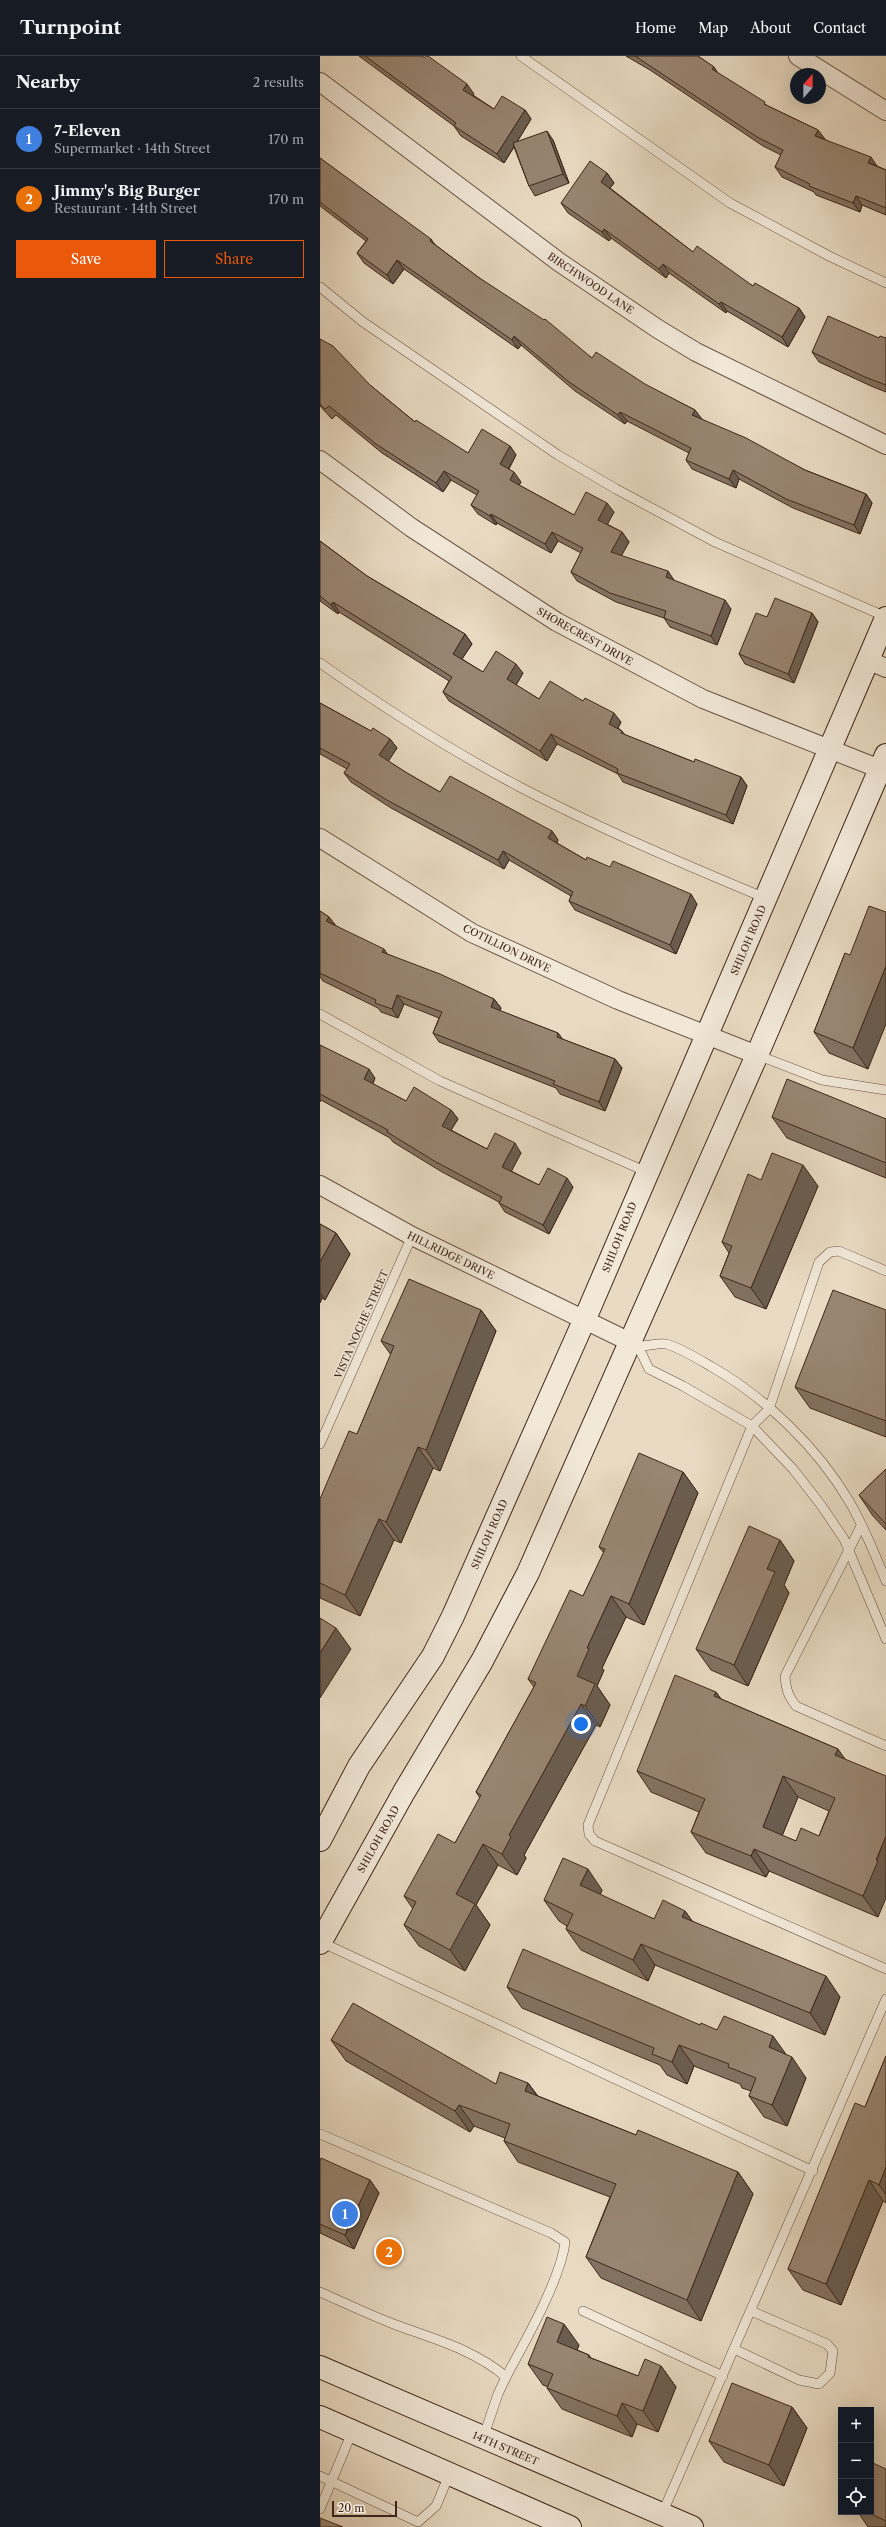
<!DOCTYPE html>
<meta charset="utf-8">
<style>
:root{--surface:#171b24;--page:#20242c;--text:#f1f3f6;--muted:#9ea1a6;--line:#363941;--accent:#ea580c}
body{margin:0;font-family:"Libre Caslon Text",serif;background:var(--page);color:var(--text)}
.controls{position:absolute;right:12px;bottom:12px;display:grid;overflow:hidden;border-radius:0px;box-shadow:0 4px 16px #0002}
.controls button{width:36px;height:36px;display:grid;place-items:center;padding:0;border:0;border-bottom:1px solid var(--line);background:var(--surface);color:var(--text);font:20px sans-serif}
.compass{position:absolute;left:470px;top:12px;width:36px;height:36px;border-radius:50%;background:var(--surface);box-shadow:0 4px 16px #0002;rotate:21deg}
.scale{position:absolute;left:12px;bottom:10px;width:65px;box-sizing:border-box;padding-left:4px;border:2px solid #40271a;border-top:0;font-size:11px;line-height:14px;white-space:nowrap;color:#40271a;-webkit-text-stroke:3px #f1e8d8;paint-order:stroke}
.you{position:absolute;left:261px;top:1668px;width:14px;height:14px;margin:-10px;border:3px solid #fff;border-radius:50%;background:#1a73e8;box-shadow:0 0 0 6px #1a73e833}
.badge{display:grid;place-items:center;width:26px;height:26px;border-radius:50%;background:var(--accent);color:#fff;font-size:13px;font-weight:700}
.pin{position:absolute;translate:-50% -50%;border:2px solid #fff;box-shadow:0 1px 4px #0006}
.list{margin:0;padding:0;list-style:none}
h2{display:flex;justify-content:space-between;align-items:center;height:52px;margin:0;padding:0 16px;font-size:17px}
h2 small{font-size:13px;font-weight:400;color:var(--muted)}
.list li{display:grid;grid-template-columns:26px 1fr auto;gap:12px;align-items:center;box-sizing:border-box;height:60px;padding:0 16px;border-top:1px solid var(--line)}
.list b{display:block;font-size:15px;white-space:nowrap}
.list p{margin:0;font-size:13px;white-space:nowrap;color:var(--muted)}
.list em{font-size:13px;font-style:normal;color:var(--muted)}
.actions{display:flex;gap:8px;padding:12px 16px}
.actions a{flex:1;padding:9px 0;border:1px solid var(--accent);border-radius:0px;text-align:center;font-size:14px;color:var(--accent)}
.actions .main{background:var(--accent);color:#fff}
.icon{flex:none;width:22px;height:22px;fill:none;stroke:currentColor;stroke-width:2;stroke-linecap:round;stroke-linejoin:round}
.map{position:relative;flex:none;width:566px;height:2471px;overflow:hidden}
header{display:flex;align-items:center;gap:24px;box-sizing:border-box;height:56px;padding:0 20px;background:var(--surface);border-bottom:1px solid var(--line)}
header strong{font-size:19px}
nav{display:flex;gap:22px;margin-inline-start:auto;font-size:14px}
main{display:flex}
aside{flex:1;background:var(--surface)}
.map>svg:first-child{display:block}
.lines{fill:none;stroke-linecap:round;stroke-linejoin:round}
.service-casing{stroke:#6a5444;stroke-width:10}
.minor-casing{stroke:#6a5444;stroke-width:20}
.secondary-casing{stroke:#40271a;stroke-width:24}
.service{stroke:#f1e8d8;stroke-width:9}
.minor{stroke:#f1e8d8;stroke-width:18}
.secondary{stroke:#f1e8d8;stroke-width:22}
.wall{fill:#837262;stroke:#40271a;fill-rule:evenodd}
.shaded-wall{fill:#6a5d50;stroke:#40271a}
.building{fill:#988572;stroke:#40271a;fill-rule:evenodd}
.labels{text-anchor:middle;stroke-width:3;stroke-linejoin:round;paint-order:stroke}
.street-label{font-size:10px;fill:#40271a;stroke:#f1e8d8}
</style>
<header>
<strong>Turnpoint</strong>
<nav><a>Home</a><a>Map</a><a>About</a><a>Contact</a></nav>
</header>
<main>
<aside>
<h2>Nearby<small>2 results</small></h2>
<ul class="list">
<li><span class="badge" style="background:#3f7fe0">1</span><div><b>7-Eleven</b><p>Supermarket · 14th Street</p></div><em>170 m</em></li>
<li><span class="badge" style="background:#e8710a">2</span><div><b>Jimmy's Big Burger</b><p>Restaurant · 14th Street</p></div><em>170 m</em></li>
</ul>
<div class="actions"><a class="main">Save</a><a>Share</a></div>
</aside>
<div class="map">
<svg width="566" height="2471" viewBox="0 0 566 2471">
<rect width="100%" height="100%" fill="#e9dbc3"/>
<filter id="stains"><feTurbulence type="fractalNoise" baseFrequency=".005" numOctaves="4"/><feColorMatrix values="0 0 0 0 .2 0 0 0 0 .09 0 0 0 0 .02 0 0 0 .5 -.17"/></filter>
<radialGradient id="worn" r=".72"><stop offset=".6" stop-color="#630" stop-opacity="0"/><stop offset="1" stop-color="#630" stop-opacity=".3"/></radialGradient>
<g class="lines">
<defs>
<g id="service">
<polyline points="201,0 410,147 509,200 566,227"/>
<polyline points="0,231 43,266 185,363 238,399 296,433 395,486 566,561"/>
<path d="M0,607C64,652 128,693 198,730C278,772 362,807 445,842"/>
<polyline points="0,958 120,1025 327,1116"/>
<polyline points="437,999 502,1024 566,1034"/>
<polyline points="566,1215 519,1195 510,1196 499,1206 449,1353 432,1370 268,1769 269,1778 275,1785 566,1913"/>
<path d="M313,1288C324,1293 335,1286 346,1288C359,1291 380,1304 392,1311C446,1342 497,1391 529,1445C544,1470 555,1499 566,1525"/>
<polyline points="318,1290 329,1313 363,1330 432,1370 473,1413 501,1449 524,1483 566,1583"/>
<polyline points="0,1388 92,1180"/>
<path d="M541,1470L465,1620C466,1633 468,1640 476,1650L566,1690"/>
<polyline points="1,1886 493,2115"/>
<path d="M0,2078L231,2177L245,2186C241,2223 204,2287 186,2321"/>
<path d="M0,2236C25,2247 50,2259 76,2269C114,2283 155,2294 186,2321L178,2338L163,2382"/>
<polyline points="263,2255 403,2320"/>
<polyline points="414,2293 479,2324 499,2328 510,2317 513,2295 507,2288 431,2255"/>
<polyline points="0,2420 98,2466 116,2450 129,2419"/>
<polyline points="0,2453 32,2376"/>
<polyline points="342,2458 566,1943"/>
</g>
<g id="minor">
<polyline points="478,0 566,55"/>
<polyline points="0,26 239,206 338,273 376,296 566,389"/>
<polyline points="0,404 92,472 237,566 383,643 560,713"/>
<polyline points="548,604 566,612"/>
<polyline points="0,782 152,877 298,944 437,999"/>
<polyline points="0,1129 92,1180 308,1285"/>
</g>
<g id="secondary">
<polyline points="0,1784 39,1710 113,1600 133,1560 270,1251 566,562"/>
<polyline points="0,1887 84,1736 162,1605 208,1517 437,999 566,699"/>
<polyline points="0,2311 372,2471"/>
<polyline points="0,2361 250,2471"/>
</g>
</defs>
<use href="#service" class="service-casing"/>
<use href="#minor" class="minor-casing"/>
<use href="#secondary" class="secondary-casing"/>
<use href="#service" class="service"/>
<use href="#minor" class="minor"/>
<use href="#secondary" class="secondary"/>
</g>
<g class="wall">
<polygon points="39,0 102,0 154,38 153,39 174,53 205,54 211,63 197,86 233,84 249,127 215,140 209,130 194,91 184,107 141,80 134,70"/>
<polygon points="306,0 378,0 394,11 397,17 448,50 498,74 504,83 557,110 566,114 566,159 542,149 540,156 496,139 494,136 462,121 455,111 461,99 443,90 330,14"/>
<polygon points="0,102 158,221 272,302 375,354 381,363 485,414 546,438 552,447 540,478 473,452 419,423 416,432 372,413 366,404 369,397 307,365 305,368 255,335 201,289 198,293 84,213 73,228 44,207 37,197 46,185 0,150"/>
<polygon points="287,117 294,127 290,132 373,196 433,230 479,252 485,261 468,291 407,255 406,257 349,217 346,222 291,182 289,185 248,157 241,147"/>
<polygon points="559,282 566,282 566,336 551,330 499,306 492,296"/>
<polygon points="0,283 50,329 95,366 148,397 190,390 196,399 189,413 201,426 199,429 254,459 294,456 287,468 302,476 309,486 301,500 354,524 354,525 411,553 397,589 350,571 344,562 296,546 257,525 251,516 261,497 238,485 231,497 177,467 176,469 158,458 151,449 157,439 131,424 123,436 62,397 16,359 12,363 0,350"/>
<polygon points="0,485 47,520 145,578 152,588 142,603 163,616 203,617 196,629 219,643 263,645 301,666 298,672 302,675 305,679 374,706 421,721 427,730 413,768 303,726 298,718 237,688 227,705 129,645 123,636 129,625 19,556 18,558 0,545"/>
<polygon points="492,557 498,566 474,627 425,608 419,598 447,561"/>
<polygon points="0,647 51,675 70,683 77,692 68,705 87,717 120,736 232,775 238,784 237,787 266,804 377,848 356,898 255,854 249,845 251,840 189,804 184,813 71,752 31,726 24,717 27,713 0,698"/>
<polygon points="0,855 9,861 16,870 67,898 174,943 181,952 180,955 238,977 242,983 295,1003 302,1012 285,1055 240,1038 236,1032 119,986 113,977 119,962 84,948 78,962 61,956 58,952 3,925 0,921"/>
<polygon points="525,897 548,1013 509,997 494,976"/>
<polygon points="0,989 55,1022 53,1028 86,1045 131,1054 138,1063 131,1074 167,1093 201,1097 191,1115 219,1129 253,1131 229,1178 185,1156 179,1147 179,1146 122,1116 73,1086 70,1082 1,1044 0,1046"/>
<polygon points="452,1061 566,1063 566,1122 467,1082"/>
<polygon points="441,1124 498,1130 446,1253 415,1241 400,1220 409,1197 402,1186"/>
<polygon points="0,1168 16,1177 30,1198 5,1244 2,1242 0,1247"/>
<polygon points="161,1254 176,1275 120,1415 113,1412 81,1487 74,1484 40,1560 0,1542 0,1443 37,1378 71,1299 61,1285"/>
<polygon points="566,1254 566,1381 490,1352 475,1331"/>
<polygon points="566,1413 566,1474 553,1460 539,1439"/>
<polygon points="363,1416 378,1437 324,1569 306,1561 282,1612 284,1614 277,1630 290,1649 280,1671 276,1669 204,1799 206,1802 197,1819 178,1809 156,1849 170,1869 145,1915 99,1890 84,1869 93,1853 84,1840 135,1787 160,1742 156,1736 214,1631 208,1623 263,1540 284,1497 279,1491"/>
<polygon points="460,1484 474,1505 464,1529 469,1537 428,1630 391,1614 376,1593"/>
<path d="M396,1636L401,1643L518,1693L558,1861L449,1815L446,1821L386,1797L371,1776L379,1756L331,1736L317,1715ZM478,1741L509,1755L499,1780L476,1785L462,1780Z"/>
<polygon points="282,1834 280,1839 334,1863 365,1855 372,1865 520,1941 505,1979 335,1909 328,1925 261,1894 246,1873 247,1870 239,1865 224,1844"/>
<polygon points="187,1931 380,1969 397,1974 466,1998 486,2022 467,2070 444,2061 429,2040 431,2035 422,2032 420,2028 374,2010 367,2028 347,2019 340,2009 202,1952"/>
<polygon points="11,1984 176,2028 208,2027 218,2040 316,2079 418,2116 433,2138 381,2265 281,2222 266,2201 290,2141 198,2106 184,2085 185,2082 154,2070 150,2076 26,2005"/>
<polygon points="566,2000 566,2147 563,2145 521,2249 483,2234 468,2213 545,2051"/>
<polygon points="0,2105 50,2124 59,2137 34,2193 0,2177"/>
<polygon points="259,2289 257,2294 269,2299 271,2302 318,2320 341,2310 356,2331 338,2376 317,2368 312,2381 242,2353 227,2332 228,2331 223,2329 208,2308"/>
<polygon points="472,2351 487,2372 464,2430 404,2406 389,2385"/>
<polygon points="566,2413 566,2471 548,2471 538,2456 551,2456"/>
</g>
<g class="shaded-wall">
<polygon points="394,11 400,20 392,13"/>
<polygon points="147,28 154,38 150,43 143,34"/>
<polygon points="205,54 211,63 184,107 177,98"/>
<polygon points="498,74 505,83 495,80"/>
<polygon points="227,75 233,84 249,127 243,118"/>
<polygon points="551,101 557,110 548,107"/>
<polygon points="287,117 294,127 288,135 281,126"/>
<polygon points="536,140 542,149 540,156 533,147"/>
<polygon points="284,173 291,182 289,185 282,176"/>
<polygon points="111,183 117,192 110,185"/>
<polygon points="77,204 84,213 73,228 67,219"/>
<polygon points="343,208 349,217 346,222 339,213"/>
<polygon points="401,246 407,255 406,257 399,248"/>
<polygon points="479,252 485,261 468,291 462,281"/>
<polygon points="194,280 201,289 198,293 192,284"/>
<polygon points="375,354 382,363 372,359"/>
<polygon points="300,356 307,365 305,368 298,359"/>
<polygon points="190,390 196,399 186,417 180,408"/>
<polygon points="413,414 419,423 416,432 409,423"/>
<polygon points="124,415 131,424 123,436 116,427"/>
<polygon points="194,416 201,426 197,433 190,424"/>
<polygon points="546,438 552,447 540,478 534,469"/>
<polygon points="287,447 294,456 285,473 278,464"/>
<polygon points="171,458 177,467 176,469 170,460"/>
<polygon points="232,476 238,485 231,497 225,488"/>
<polygon points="302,476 309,486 298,506 291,496"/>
<polygon points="348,515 354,524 352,531 346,521"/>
<polygon points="405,544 411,553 397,589 391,580"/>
<polygon points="13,546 19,556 18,558 11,549"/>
<polygon points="492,557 498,566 474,627 468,618"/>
<polygon points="145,578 152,588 139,607 133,598"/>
<polygon points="196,608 203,617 194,633 187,623"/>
<polygon points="294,657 301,666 295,677 289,668"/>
<polygon points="231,678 237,688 227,705 220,695"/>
<polygon points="70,683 77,692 66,709 59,699"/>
<polygon points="421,721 427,730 413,768 406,759"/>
<polygon points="232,775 238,784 234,791 228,782"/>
<polygon points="183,795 189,804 184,813 178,804"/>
<polygon points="371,838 377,848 356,898 350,889"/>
<polygon points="9,861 16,870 6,865"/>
<polygon points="64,893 70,902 62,896"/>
<polygon points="566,910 566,968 548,1013 533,992"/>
<polygon points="77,939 84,948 78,962 72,953"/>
<polygon points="174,943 181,952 177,960 171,951"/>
<polygon points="238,977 245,986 237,981"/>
<polygon points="295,1003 302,1012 285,1055 279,1046"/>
<polygon points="49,1013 55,1022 50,1032 44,1023"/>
<polygon points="131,1054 138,1063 128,1079 122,1070"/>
<polygon points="195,1087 201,1097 189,1120 182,1111"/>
<polygon points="483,1109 498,1130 446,1253 431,1232"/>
<polygon points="247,1122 253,1131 229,1178 223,1169"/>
<polygon points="16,1177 30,1198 5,1244 0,1236 0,1206"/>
<polygon points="0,1239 2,1242 0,1247"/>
<polygon points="161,1254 176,1275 120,1415 106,1394"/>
<polygon points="98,1391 113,1412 81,1487 66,1466"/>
<polygon points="363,1416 378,1437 324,1569 309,1548"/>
<polygon points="59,1463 74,1484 40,1560 25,1539"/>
<polygon points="460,1484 474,1505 464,1529 469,1537 428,1630 414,1609 447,1513"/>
<polygon points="291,1540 306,1561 282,1612 284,1614 277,1630 290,1649 280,1671 265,1650 257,1620 267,1592"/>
<polygon points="16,1572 31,1593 0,1642 0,1597"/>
<polygon points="396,1636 411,1657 394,1640"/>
<polygon points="261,1648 276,1669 204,1799 206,1802 197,1819 182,1798 189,1779"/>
<polygon points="518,1693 533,1714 515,1699"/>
<polygon points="463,1720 478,1741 457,1792 443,1771"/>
<polygon points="566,1780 566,1842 558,1861 543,1840"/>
<polygon points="163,1788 178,1809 156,1849 170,1869 145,1915 130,1894 136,1838"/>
<polygon points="434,1793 449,1815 446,1821 431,1800"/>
<polygon points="268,1813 282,1834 275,1850 260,1829"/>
<polygon points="365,1855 380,1876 362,1861"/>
<polygon points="321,1888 335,1909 328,1925 313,1904"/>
<polygon points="506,1920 520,1941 505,1979 490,1957"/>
<polygon points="453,1980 468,2001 449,1991"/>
<polygon points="359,1989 374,2010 367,2028 352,2006"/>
<polygon points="472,2001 486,2022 467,2070 452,2049"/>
<polygon points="208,2027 223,2048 205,2035"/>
<polygon points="139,2049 154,2070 150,2076 135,2055"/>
<polygon points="566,2111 566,2139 559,2129"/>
<polygon points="418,2116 433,2138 381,2265 367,2244"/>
<polygon points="50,2124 59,2137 34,2193 25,2179"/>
<polygon points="549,2124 563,2145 521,2249 506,2228"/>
<polygon points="244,2268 259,2289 252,2307 237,2286"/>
<polygon points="341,2310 356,2331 338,2376 323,2355"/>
<polygon points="302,2347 317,2368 312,2381 297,2360"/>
<polygon points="472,2351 487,2372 464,2430 449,2409"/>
</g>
<g class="building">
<polygon points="45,0 102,0 104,2 106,0 108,0 147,28 143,34 174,53 182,40 205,54 177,98 134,70 136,67"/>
<polygon points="315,0 378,0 394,11 392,13 445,46 444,48 498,74 495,80 551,101 548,107 566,114 566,152 536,140 533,147 489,130 490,128 455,111 463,94 437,81"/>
<polygon points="227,75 243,118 209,130 193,87"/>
<polygon points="0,102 111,183 110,185 158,221 224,264 225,263 272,302 276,296 325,328 375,354 372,359 426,382 485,414 546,438 534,469 466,443 413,414 409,423 366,404 371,392 300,356 298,359 249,326 194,280 192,284 77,204 67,219 37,197 48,183 0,146"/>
<polygon points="270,105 287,117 281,126 373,196 377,190 433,230 435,227 479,252 462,281 401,246 399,248 343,208 339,213 284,173 282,176 241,147"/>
<polygon points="508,260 559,282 560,280 566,282 566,329 545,321 492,296"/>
<polygon points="0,283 13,290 50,329 95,366 96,364 148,397 162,373 190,390 180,408 194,416 190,424 254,459 266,436 287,447 278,464 302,476 291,496 348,515 346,521 405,544 391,580 344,562 346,555 290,537 251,516 263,492 232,476 225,488 171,458 170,460 151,449 159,435 124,415 116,427 56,388 9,350 5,353 0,348"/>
<polygon points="0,485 47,520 145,578 133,598 163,616 176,595 196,608 187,623 219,643 230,625 263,645 265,642 294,657 289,668 302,675 301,677 374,706 375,703 421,721 406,759 297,717 298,713 231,678 220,695 123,636 132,621 13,546 11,549 0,540"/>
<polygon points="455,542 492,557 468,618 419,598 436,557 447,561"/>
<polygon points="0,647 51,675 53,672 70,683 59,699 87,717 120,736 130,720 232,775 228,782 266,804 267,801 290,811 293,805 371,838 350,889 249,845 253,836 183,795 178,804 65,743 24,717 30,708 0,692"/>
<polygon points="549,850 566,856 566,910 533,992 494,976 525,897 530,899"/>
<polygon points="0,855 9,861 6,865 64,893 62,896 120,918 174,943 171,951 238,977 237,981 295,1003 279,1046 233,1028 235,1025 113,977 122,956 77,939 72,953 55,947 56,944 0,917"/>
<polygon points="0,989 49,1013 44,1023 86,1045 94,1031 131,1054 122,1070 167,1093 175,1077 195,1087 182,1111 219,1129 228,1112 247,1122 223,1169 179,1147 182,1141 116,1106 67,1076 68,1074 0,1038"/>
<polygon points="467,1023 566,1063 566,1107 452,1061"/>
<polygon points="452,1097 483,1109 431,1232 400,1220 412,1190 402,1186 428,1118 441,1124"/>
<polygon points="0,1168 16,1177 0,1206"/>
<polygon points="89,1223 161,1254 106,1394 98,1391 66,1466 59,1463 25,1539 0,1527 0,1443 29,1375 37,1378 74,1290 61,1285"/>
<polygon points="513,1234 566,1254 566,1365 475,1331"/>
<polygon points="319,1397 363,1416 309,1548 291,1540 267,1592 269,1593 257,1620 275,1628 265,1650 261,1648 189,1779 191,1781 182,1798 163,1788 136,1838 155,1848 130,1894 84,1869 96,1846 84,1840 118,1778 135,1787 161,1739 156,1736 216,1627 208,1623 250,1534 263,1540 285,1493 279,1491"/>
<polygon points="566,1413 566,1468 539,1439"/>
<polygon points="429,1470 460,1484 447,1513 455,1516 414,1609 376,1593"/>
<polygon points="0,1562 16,1572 0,1597"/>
<path d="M355,1619L396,1636L394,1640L518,1693L515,1699L566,1720V1780L556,1804L558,1805L543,1840L434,1793L431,1800L371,1776L385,1743L317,1715ZM463,1720L515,1742L499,1780L481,1772L476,1785L443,1771Z"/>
<polygon points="243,1802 268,1813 260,1829 334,1863 343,1844 365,1855 362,1861 506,1920 490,1957 321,1888 313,1904 246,1873 253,1858 224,1844"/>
<polygon points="203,1893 380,1969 381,1967 397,1974 404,1960 453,1980 449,1991 472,2001 452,2049 429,2040 436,2022 408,2011 409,2008 359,1989 352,2006 332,1998 334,1992 187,1931"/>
<polygon points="33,1947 176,2028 180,2016 208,2027 205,2035 316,2079 318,2074 418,2116 367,2244 266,2201 296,2128 184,2085 190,2068 139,2049 135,2055 11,1984"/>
<polygon points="566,2000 566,2111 559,2129 549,2124 506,2228 468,2213 535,2047 545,2051"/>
<polygon points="1,2102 50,2124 25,2179 0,2168 0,2105"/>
<polygon points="227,2261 244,2268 237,2286 269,2299 268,2301 318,2320 325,2303 341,2310 323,2355 302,2347 297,2360 227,2332 233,2318 208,2308"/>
<polygon points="412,2327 472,2351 449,2409 389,2385"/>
<polygon points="553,2407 566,2413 566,2465 547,2456 551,2456 551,2413"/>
<polygon points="0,2462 23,2471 0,2471"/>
</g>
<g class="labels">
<g class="street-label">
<text transform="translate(271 227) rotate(34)" y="4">BIRCHWOOD LANE</text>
<text transform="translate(265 580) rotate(29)" y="4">SHORECREST DRIVE</text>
<text transform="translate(428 884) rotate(-67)" y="4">SHILOH ROAD</text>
<text transform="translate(187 892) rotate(26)" y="4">COTILLION DRIVE</text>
<text transform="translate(299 1181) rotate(-68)" y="4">SHILOH ROAD</text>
<text transform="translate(131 1199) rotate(26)" y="4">HILLRIDGE DRIVE</text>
<text transform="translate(41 1268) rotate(-66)" y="4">VISTA NOCHE STREET</text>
<text transform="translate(169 1478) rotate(-66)" y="4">SHILOH ROAD</text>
<text transform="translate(58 1783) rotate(-61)" y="4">SHILOH ROAD</text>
<text transform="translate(186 2392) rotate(23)" y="4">14TH STREET</text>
</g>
</g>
<rect width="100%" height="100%" filter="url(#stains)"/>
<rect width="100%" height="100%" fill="url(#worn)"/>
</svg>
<div class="controls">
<button>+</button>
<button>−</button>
<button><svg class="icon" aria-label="locate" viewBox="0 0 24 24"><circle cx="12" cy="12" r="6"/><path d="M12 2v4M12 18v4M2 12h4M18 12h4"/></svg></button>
</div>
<svg class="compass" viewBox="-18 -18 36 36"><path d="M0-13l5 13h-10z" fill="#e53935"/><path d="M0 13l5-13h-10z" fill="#9ea1a6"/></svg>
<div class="scale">20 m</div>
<div class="you"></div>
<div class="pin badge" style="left:25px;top:2158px;background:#3f7fe0">1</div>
<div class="pin badge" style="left:69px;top:2196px;background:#e8710a">2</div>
</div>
</main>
